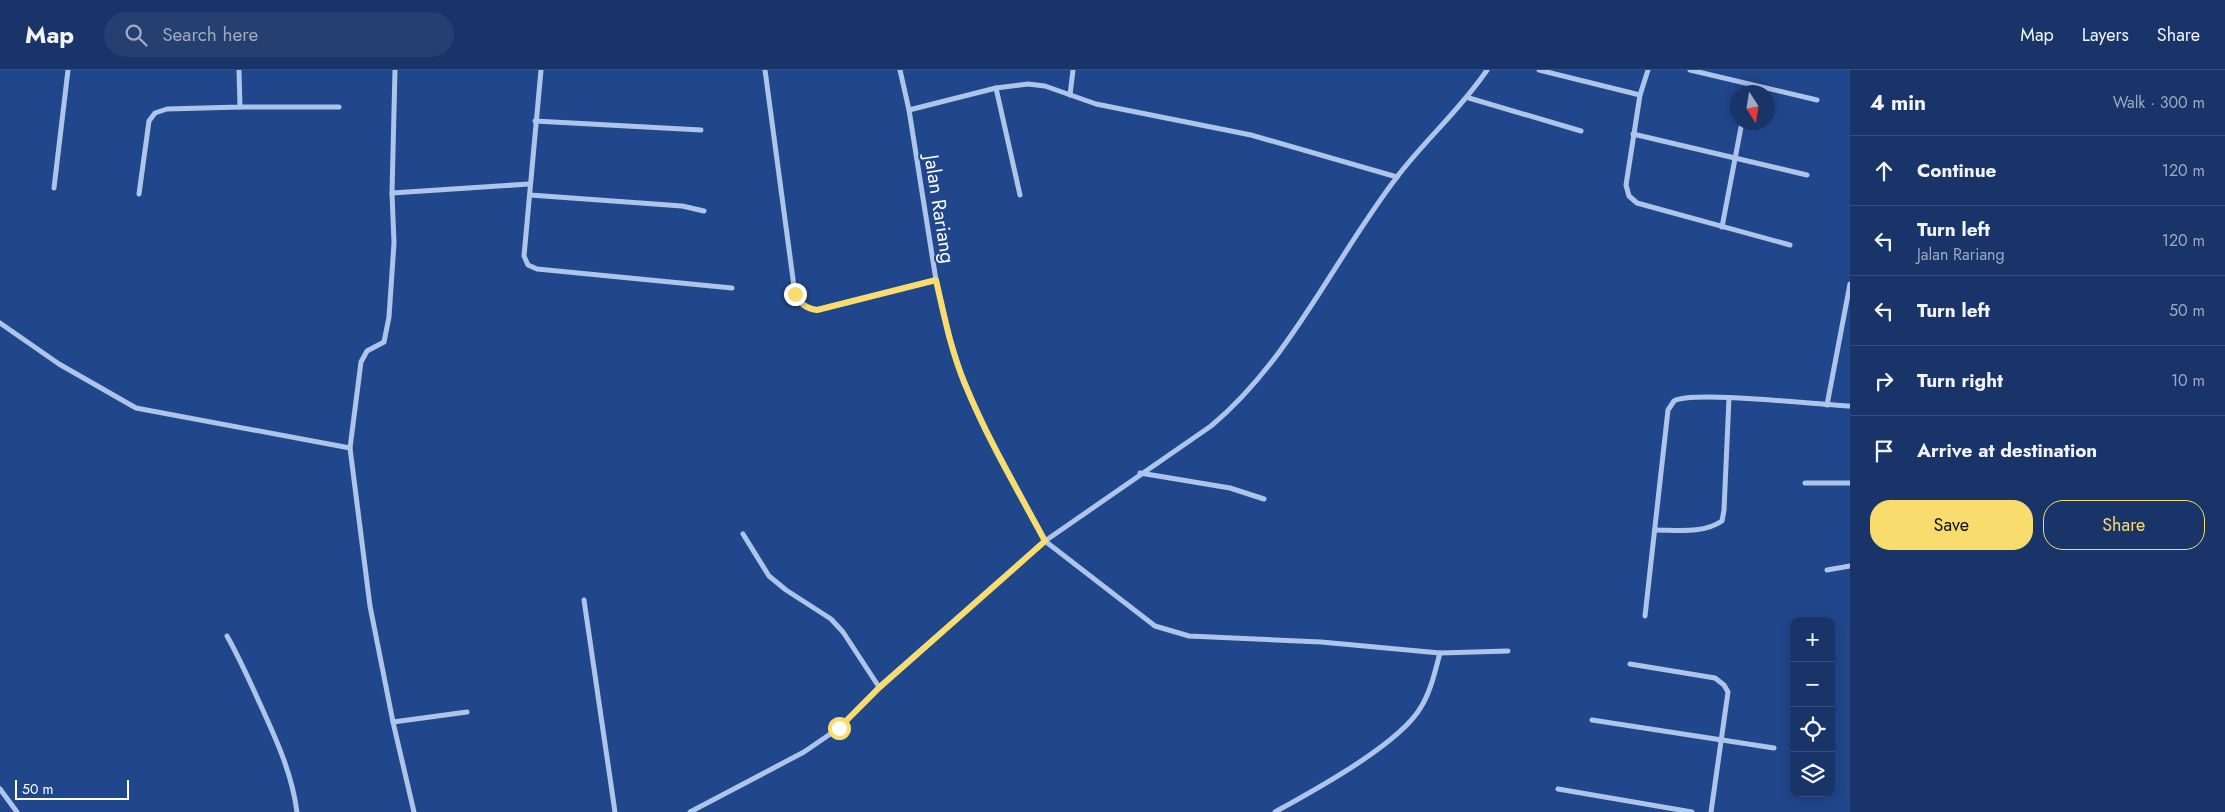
<!DOCTYPE html>
<meta charset="utf-8">
<style>
:root{--surface:#183468;--page:#253f71;--text:#f1f3f6;--muted:#9faac0;--line:#364f7c;--accent:#f8dc6e}
body{margin:0;font-family:Jost,sans-serif;background:var(--page);color:var(--text)}
.controls{position:absolute;right:15px;bottom:15px;display:grid;overflow:hidden;border-radius:10px;box-shadow:0 2px 12px #0003}
.controls button{width:45px;height:45px;display:grid;place-items:center;padding:0;border:0;border-bottom:1px solid var(--line);background:var(--surface);color:var(--text);font:25px sans-serif}
.compass{position:absolute;left:1730px;top:15px;width:45px;height:45px;border-radius:50%;background:var(--surface);box-shadow:0 2px 12px #0003;rotate:168deg}
.scale{position:absolute;left:15px;bottom:12px;width:114px;box-sizing:border-box;padding-left:5px;border:2px solid #fff;border-top:0;font-size:14px;line-height:18px;white-space:nowrap;color:#fff;-webkit-text-stroke:4px #20468b;paint-order:stroke}
.stop{position:absolute;width:15px;height:15px;margin:-11px;border:4px solid #f8dc6e;border-radius:50%;background:#fff}
.stop.end{background:#f8dc6e;border-color:#fff;box-shadow:0 1px 5px #0008}
.list{margin:0;padding:0;list-style:none}
h2{display:flex;justify-content:space-between;align-items:center;height:65px;margin:0;padding:0 20px;font-size:21px}
h2 small{font-size:16px;font-weight:400;color:var(--muted)}
.list li{display:grid;grid-template-columns:32px 1fr auto;gap:15px;align-items:center;box-sizing:border-box;height:70px;padding:0 20px;border-top:1px solid var(--line)}
.list b{display:block;font-size:19px;white-space:nowrap}
.list p{margin:0;font-size:16px;white-space:nowrap;color:var(--muted)}
.list em{font-size:16px;font-style:normal;color:var(--muted)}
.actions{display:flex;gap:10px;padding:15px 20px}
.actions a{flex:1;padding:11px 0;border:1px solid var(--accent);border-radius:20px;text-align:center;font-size:18px;color:var(--accent)}
.actions .main{background:var(--accent);color:#111}
.icon{flex:none;width:28px;height:28px;fill:none;stroke:currentColor;stroke-width:2;stroke-linecap:round;stroke-linejoin:round}
.map{position:relative;flex:none;width:1850px;height:742px;overflow:hidden}
header{display:flex;align-items:center;gap:30px;box-sizing:border-box;height:70px;padding:0 25px;background:var(--surface);border-bottom:1px solid var(--line)}
header strong{font-size:24px}
nav{display:flex;gap:28px;margin-inline-start:auto;font-size:18px}
.search{width:350px;height:45px;background:var(--page);display:flex;align-items:center;gap:12px;box-sizing:border-box;padding:0 18px;border-radius:28px;color:var(--muted);font-size:19px}
main{display:flex}
aside{flex:1;background:var(--surface)}
.map>svg:first-child{display:block}
.lines{fill:none;stroke-linecap:round;stroke-linejoin:round}
.street{stroke:#adc4eb;stroke-width:5}
.route{stroke:#f8dc6e;stroke-width:6}
.labels{text-anchor:middle;stroke-width:4;stroke-linejoin:round;paint-order:stroke}
.street-label{font-size:20px;fill:#fff;stroke:#20468b}
</style>
<header>
<strong>Map</strong>
<div class="search"><svg class="icon" aria-label="search" viewBox="0 0 24 24"><circle cx="10" cy="10" r="6"/><path d="M15 15l6 6"/></svg>Search here</div>
<nav><a>Map</a><a>Layers</a><a>Share</a></nav>
</header>
<main>
<div class="map">
<svg width="1850" height="742" viewBox="0 0 1850 742">
<rect width="100%" height="100%" fill="#20468b"/>
<g class="lines">
<g class="street">
<polyline points="395,0 392,123 394,173 389,247 384,272 367,281 361,292 350,378 370,536 393,652 414,742"/>
<polyline points="541,0 524,186 528,195 537,199 732,218"/>
<path d="M765,0L795,224C801,234 805,238 817,240L936,210"/>
<polyline points="900,0 909,40 936,210 949,266 964,313 985,359 1045,471 1155,556 1189,566 1321,572 1440,583 1508,581"/>
<polyline points="1539,0 1640,25"/>
<polyline points="1648,0 1640,25 1626,115 1629,126 1637,133 1790,175"/>
<polyline points="1690,0 1817,30"/>
<polyline points="996,18 1020,125"/>
<polyline points="1070,25 1073,0"/>
<polyline points="1469,28 1581,61"/>
<polyline points="240,37 339,37"/>
<polyline points="909,40 996,18 1028,14 1045,16 1096,34 1251,65 1397,107"/>
<polyline points="535,51 701,60"/>
<polyline points="1633,64 1807,105"/>
<polyline points="54,118 68,0"/>
<polyline points="392,123 529,114"/>
<polyline points="139,124 149,51 155,43 167,39 240,37 239,0"/>
<polyline points="530,125 682,136 704,141"/>
<polyline points="1722,157 1742,52"/>
<polyline points="0,253 59,294 136,338 350,378"/>
<polyline points="1827,335 1850,214"/>
<polyline points="1140,403 1230,418 1264,429"/>
<polyline points="1805,413 1850,413"/>
<path d="M1655,460C1677,460 1703,464 1722,451L1724,440L1729,328"/>
<polyline points="743,464 769,506 786,520 831,549 843,562 879,617"/>
<polyline points="1827,500 1850,496"/>
<polyline points="584,530 615,742"/>
<path d="M1645,546L1668,340L1674,331C1691,320 1821,335 1850,336"/>
<path d="M227,566C240,589 250,612 261,636C277,671 292,704 297,742"/>
<polyline points="1630,594 1715,608 1724,615 1728,622 1711,742"/>
<polyline points="1592,650 1774,678"/>
<polyline points="393,652 467,642"/>
<polyline points="0,719 17,742"/>
<polyline points="1558,719 1692,742"/>
<path d="M690,742L804,682L839,658L879,617L1045,471L1211,356C1291,289 1334,189 1397,107C1425,70 1460,40 1487,0"/>
<path d="M1275,742C1313,721 1400,674 1421,637C1431,621 1435,601 1440,583"/>
</g>
</g>
<g class="lines">
<path class="route" d="M795,224C801,234 805,238 817,240L936,210C944,245 951,281 965,314C987,368 1017,419 1045,471L880,617L839,658"/>
</g>
<g class="labels">
<g class="street-label">
<text transform="translate(940 139) rotate(81)" y="7">Jalan Rariang</text>
</g>
</g>
</svg>
<div class="controls">
<button>+</button>
<button>−</button>
<button><svg class="icon" aria-label="locate" viewBox="0 0 24 24"><circle cx="12" cy="12" r="6"/><path d="M12 2v4M12 18v4M2 12h4M18 12h4"/></svg></button>
<button><svg class="icon" aria-label="layers" viewBox="0 0 24 24"><path d="M12 4l9 5-9 5-9-5zM3 14l9 5 9-5"/></svg></button>
</div>
<svg class="compass" viewBox="-18 -18 36 36"><path d="M0-13l5 13h-10z" fill="#e53935"/><path d="M0 13l5-13h-10z" fill="#9faac0"/></svg>
<div class="scale">50 m</div>
<div class="stop" style="left:839px;top:658px"></div>
<div class="stop end" style="left:795px;top:224px"></div>
</div>
<aside>
<h2>4 min<small>Walk · 300 m</small></h2>
<ul class="list">
<li><svg class="icon" aria-label="ahead" viewBox="0 0 24 24"><path d="M12 20V5M6 11l6-6 6 6"/></svg><div><b>Continue</b></div><em>120 m</em></li>
<li><svg class="icon" aria-label="left" viewBox="0 0 24 24"><path d="M17 20v-9H6M10 6l-5 5 5 5"/></svg><div><b>Turn left</b><p>Jalan Rariang</p></div><em>120 m</em></li>
<li><svg class="icon" aria-label="left" viewBox="0 0 24 24"><path d="M17 20v-9H6M10 6l-5 5 5 5"/></svg><div><b>Turn left</b></div><em>50 m</em></li>
<li><svg class="icon" aria-label="right" viewBox="0 0 24 24"><path d="M7 20v-9h11M14 6l5 5-5 5"/></svg><div><b>Turn right</b></div><em>10 m</em></li>
<li><svg class="icon" aria-label="arrive" viewBox="0 0 24 24"><path d="M6 21V4h12l-3 4 3 4H6"/></svg><div><b>Arrive at destination</b></div></li>
</ul>
<div class="actions"><a class="main">Save</a><a>Share</a></div>
</aside>
</main>
